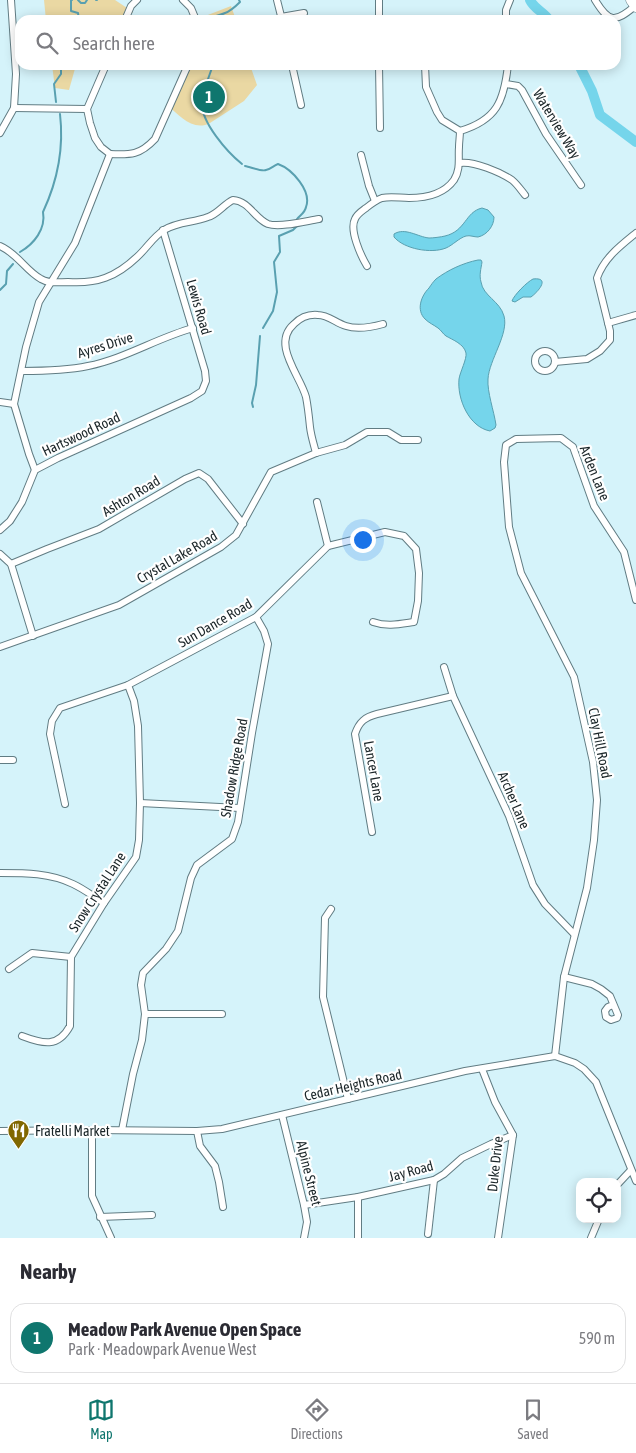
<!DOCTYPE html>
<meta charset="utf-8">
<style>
:root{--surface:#fff;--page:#f2f2f3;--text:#2b2b33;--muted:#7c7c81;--line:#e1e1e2;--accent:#0f766e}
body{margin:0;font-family:"Asap Condensed",sans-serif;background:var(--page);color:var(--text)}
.controls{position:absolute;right:15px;bottom:15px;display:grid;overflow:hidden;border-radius:10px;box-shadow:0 2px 12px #0003}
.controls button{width:45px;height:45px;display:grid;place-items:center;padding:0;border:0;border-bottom:1px solid var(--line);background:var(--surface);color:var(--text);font:25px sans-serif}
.you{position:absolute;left:362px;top:539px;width:18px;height:18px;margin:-12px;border:4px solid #fff;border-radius:50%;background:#1a73e8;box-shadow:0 0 0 8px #1a73e833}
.badge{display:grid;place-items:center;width:32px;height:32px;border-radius:50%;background:var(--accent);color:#fff;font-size:16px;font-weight:700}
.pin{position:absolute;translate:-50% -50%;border:2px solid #fff;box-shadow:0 1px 5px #0006}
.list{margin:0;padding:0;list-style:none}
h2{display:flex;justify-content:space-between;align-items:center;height:65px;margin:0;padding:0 20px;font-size:21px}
h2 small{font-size:16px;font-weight:400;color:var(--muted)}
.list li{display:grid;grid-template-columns:32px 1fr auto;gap:15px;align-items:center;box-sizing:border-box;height:70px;margin:0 10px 10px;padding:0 10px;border:1px solid var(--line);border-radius:15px}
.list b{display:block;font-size:19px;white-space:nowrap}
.list p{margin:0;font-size:16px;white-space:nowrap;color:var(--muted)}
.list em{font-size:16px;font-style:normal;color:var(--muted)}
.icon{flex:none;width:28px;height:28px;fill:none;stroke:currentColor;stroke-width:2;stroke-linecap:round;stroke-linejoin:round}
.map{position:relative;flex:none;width:636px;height:1238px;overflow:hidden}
.search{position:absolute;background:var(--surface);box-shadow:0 2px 12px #0003;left:15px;right:15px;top:15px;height:55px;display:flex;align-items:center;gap:12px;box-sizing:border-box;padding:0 18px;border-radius:15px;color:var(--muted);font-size:19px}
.sheet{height:145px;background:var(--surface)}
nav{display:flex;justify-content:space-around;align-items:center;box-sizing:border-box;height:70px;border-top:1px solid var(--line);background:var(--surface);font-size:14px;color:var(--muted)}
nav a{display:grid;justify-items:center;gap:2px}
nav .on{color:var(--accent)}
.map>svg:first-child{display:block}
.green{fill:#ead8a3}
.water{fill:#75d5eb;stroke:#59a0b0}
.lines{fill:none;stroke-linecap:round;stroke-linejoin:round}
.stream{stroke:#59a0b0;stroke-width:2}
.river{stroke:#75d5eb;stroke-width:10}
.minor-casing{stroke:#617c83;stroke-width:8}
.primary-casing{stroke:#617c83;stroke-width:11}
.minor{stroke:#fff;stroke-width:6}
.primary{stroke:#fff;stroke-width:10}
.labels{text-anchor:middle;stroke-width:4.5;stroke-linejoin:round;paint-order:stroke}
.street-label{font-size:14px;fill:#192427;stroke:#fff}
.poi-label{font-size:14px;fill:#192427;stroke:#fff;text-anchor:start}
</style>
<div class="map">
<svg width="636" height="1238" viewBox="0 0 636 1238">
<rect width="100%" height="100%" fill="#d5f3fa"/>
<g class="green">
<polygon points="44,0 115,0 133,12 126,20 46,20"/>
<polygon points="231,6 236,20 195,20"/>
<polygon points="52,65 76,65 69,90 55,88"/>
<path d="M184,65H250L257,85L244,101L210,123C193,132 179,115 167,105Z"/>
</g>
<g class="water">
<path d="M482,208L488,210L494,217C494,226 487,235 478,237C474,237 470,235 466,236C459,238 453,245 446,248C431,254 404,249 394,237V234C405,227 418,237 429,238C433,238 441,237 445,236C466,231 465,212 482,208Z"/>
<path d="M478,260H481L482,262C481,269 479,275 481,282C483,296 500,301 504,316C509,334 489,360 488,379C487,392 494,411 496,425L495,428L490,431C469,427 457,399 459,379C460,372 467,359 466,353C464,344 453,340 446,336C443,334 441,330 438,328C434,325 429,323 425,319C416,310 421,296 429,288C431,285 433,282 436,279C448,270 463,263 478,260Z"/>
<path d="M533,279C551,277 538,292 531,297H523L515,302L512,301C514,295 527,282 533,279Z"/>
</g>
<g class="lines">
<g class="stream">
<polyline points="72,0 71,0 71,11 78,13 79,20"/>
<polyline points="78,0 81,3 85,3 87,0"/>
<polyline points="96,0 97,0"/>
<path d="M209,20C214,15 219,16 225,13C231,11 236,6 240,2L239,0"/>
<path d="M213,65C209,77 203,90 202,103C201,122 227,152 242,164"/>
<polyline points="56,102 54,84 61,74 61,65"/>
<path d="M245,166C251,167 262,172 266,170C271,169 273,166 278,164C292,169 312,191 306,207C305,213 300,215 297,219"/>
<path d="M20,252C34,244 46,229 43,212C57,182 64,148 60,114"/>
<polyline points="0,290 6,284 7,271 13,264"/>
<polyline points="263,328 273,311 277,292 274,262 280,252 279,236 293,230 298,225"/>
<polyline points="253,407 252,403 256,385 260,336"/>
</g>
<g class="river">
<path d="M530,0C534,9 544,12 549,20"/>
<polyline points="579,65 592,91 600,115 636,142"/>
</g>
<defs>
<g id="minor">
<polyline points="183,0 191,8 196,20"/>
<polyline points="277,0 282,20"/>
<polyline points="379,0 379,20"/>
<path d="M595,0C609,23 615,23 635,6"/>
<polyline points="281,17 304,13"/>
<polyline points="125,20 131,6 137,0"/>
<polyline points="506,20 506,10 510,0"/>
<polyline points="106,65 87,109 90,123 95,138 101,147 110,154"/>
<polyline points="292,65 301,105"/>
<polyline points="379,65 380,128"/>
<polyline points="425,65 426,87 437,112 442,120 460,131"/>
<polyline points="506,84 518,86 522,90 546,134 581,185"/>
<polyline points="14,108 87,109"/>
<polyline points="0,133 14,108 16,74 11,0"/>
<path d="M110,154C131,155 140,155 155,139L188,65"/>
<polyline points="361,155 369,186 375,201"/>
<path d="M460,163C474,161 500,172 512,180C517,184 521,190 525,195"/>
<path d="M0,246C17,253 26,271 41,279C49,284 59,282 68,282C97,284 116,277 137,257C147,248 153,237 164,230C179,221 193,223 208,217C218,214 224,204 233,200C249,201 255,219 268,224C280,228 306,221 319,219"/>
<path d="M367,266C361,256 349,230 355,219C357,214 362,211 366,208C371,204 376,200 382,198C391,196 400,198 409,198C425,198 444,194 454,180C461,169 458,158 459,147C459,142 460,136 460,131C497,120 504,101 508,65"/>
<polyline points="608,323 636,315"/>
<circle cx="545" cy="361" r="10"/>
<path d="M555,362L587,359L600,351L610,340V331L597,278C604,258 620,246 636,233"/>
<path d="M22,371C42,371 69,370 88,366C124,359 157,338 193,328"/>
<polyline points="0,402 14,404"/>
<path d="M316,453C314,445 311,436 310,427C309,417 308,407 306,397C300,375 271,344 294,324C301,317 308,314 318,315C328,315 336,323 346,326C358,330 372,327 383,324"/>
<polyline points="35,470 29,454 14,404 26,347 39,302 75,243 110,154"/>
<polyline points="317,502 328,546"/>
<polyline points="0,530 10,521 22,502 35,470 58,458 191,398 202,391 206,381 205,371 163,230"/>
<polyline points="0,554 11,564 33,636"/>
<polyline points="11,564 47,549 99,529 185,479 199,473 208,479 243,524"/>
<polyline points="0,647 119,605 221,547 236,535 271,472 316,453 345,445 367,432 388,432 401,440 418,440"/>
<polyline points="444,667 453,696 509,816 533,885 545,904 574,934"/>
<polyline points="0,760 13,760"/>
<polyline points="140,803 240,808"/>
<path d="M65,804L50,734L52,721L60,708L128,685L256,617L328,546L385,532L404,536L416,549L419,573L418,601L414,622C400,624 387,627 373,622"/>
<path d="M372,832L355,734C359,722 365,717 377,714L453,696"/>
<path d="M0,873C26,873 50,873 73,884C84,889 94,897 104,903"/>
<polyline points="331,909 325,918 323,997 348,1099"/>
<polyline points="9,969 32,953 71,957"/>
<polyline points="564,977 592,984 601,989 610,996 618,1015 617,1018 611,1020 606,1017 605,1011 608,1007 613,1005"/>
<polyline points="145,1014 222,1014"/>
<path d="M22,1036C43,1044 58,1048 70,1026L71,957L104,903L136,857L139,840L140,803L138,726L134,701L128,685"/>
<polyline points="555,1056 564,977 587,888 594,840 597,800 593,762 574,677 521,573 509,527 504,462 506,445 516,439 561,438 573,447 594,506 624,552 636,600"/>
<polyline points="482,1069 495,1102 513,1135 498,1238"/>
<polyline points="282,1115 304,1205 307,1222 304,1238"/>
<polyline points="92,1130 92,1196 111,1238"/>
<polyline points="122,1130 133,1074 142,1040 145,1014 141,985 143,973 166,949 178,931 191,878 197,865 232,839 238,822 252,733 268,644 264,631 256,617"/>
<polyline points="0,1131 92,1130 197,1131 222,1129 465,1071 555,1056 575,1063 584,1069 596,1082 636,1181"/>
<polyline points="197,1131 200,1146 215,1166 219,1182 223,1207"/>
<polyline points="617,1185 631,1170"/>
<polyline points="304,1205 358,1197 434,1180 444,1174 462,1158 491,1144 513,1135"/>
<polyline points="100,1217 152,1215"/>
<polyline points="428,1234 434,1180"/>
<polyline points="358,1238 358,1197"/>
<polyline points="591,1238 599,1219"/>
</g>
<polyline id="primary" points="631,0 636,7"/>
</defs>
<use href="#minor" class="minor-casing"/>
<use href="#primary" class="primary-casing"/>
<use href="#minor" class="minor"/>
<use href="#primary" class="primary"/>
</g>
<defs>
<symbol id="restaurant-pin" viewBox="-11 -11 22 30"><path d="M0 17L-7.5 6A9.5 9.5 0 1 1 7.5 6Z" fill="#816700" stroke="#fff"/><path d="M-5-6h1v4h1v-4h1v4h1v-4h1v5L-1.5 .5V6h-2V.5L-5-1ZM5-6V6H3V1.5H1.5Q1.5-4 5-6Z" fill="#fff"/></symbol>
</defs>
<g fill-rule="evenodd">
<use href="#restaurant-pin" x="6" y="1118" width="25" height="34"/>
</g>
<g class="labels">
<g class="street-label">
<text transform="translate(557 124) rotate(59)" y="5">Waterview Way</text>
<text transform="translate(199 307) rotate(74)" y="5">Lewis Road</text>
<text transform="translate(105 345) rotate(-17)" y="5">Ayres Drive</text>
<text transform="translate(81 434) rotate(-25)" y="5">Hartswood Road</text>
<text transform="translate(595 473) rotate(68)" y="5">Arden Lane</text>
<text transform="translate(131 496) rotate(-31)" y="5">Ashton Road</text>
<text transform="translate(177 557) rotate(-30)" y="5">Crystal Lake Road</text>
<text transform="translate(215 623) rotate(-30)" y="5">Sun Dance Road</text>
<text transform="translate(600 743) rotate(79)" y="5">Clay Hill Road</text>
<text transform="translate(234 768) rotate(-80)" y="5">Shadow Ridge Road</text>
<text transform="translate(374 771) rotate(80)" y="5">Lancer Lane</text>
<text transform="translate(514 800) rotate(67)" y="5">Archer Lane</text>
<text transform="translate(97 892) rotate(-57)" y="5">Snow Crystal Lane</text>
<text transform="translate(353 1085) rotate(-13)" y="5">Cedar Heights Road</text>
<text transform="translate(495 1164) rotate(-84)" y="5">Duke Drive</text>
<text transform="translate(411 1171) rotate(-15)" y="5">Jay Road</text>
<text transform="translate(309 1173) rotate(76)" y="5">Alpine Street</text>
</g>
<g class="poi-label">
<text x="35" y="1136">Fratelli Market</text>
</g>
</g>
</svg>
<div class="controls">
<button><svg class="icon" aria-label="locate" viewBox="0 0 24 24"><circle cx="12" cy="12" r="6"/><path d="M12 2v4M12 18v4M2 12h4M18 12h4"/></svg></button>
</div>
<div class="you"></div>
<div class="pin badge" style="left:209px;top:97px">1</div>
<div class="search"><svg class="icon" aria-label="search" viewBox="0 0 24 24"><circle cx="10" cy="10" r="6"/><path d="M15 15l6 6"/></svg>Search here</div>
</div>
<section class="sheet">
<h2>Nearby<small></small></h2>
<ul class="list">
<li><span class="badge">1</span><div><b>Meadow Park Avenue Open Space</b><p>Park · Meadowpark Avenue West</p></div><em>590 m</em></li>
</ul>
</section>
<nav>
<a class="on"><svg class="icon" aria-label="map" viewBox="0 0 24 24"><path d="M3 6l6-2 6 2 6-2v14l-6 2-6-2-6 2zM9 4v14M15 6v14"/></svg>Map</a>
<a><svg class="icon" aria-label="directions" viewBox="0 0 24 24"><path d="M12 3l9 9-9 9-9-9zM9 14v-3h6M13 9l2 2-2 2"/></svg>Directions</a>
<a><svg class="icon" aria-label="saved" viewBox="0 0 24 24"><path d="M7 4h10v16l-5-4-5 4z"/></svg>Saved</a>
</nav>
